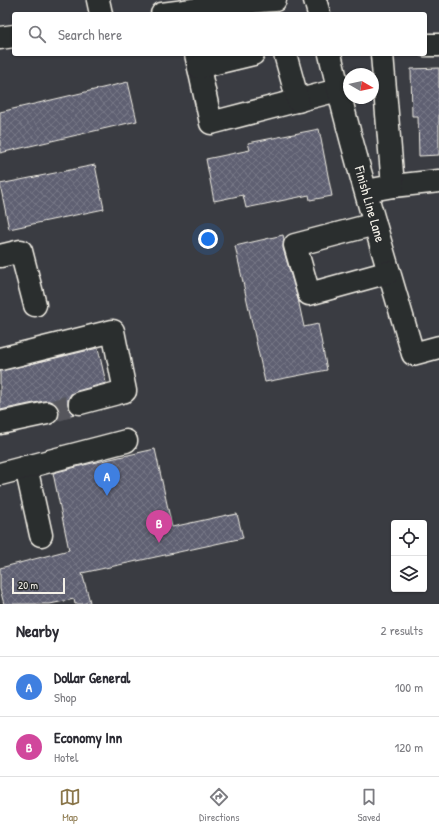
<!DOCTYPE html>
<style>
:root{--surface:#fff;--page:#f7f7f7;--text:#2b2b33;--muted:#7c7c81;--line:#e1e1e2;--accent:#8a764a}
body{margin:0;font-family:"Patrick Hand",sans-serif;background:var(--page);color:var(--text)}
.controls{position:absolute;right:12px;bottom:12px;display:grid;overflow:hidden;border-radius:4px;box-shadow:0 1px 3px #0004}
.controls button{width:36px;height:36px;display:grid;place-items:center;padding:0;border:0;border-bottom:1px solid var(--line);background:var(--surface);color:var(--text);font:20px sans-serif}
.compass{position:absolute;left:343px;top:68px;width:36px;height:36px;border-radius:50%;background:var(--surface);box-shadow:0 1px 3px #0004;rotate:99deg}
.scale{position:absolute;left:12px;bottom:10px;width:53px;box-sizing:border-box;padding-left:4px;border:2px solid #f4f1e8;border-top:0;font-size:11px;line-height:14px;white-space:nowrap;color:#f4f1e8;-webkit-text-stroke:3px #2a2d2e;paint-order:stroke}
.you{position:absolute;left:208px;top:239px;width:14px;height:14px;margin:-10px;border:3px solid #fff;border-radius:50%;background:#1a73e8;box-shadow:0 0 0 6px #1a73e833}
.badge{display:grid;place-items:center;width:26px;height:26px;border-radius:50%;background:var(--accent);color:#fff;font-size:13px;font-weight:700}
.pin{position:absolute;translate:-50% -33px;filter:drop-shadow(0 1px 2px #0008)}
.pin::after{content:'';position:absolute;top:21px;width:14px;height:12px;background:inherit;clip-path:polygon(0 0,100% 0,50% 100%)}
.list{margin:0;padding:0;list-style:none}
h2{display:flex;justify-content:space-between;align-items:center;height:52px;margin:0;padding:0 16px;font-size:17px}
h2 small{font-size:13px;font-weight:400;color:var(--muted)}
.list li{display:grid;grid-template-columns:26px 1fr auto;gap:12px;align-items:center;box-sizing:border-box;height:60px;padding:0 16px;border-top:1px solid var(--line)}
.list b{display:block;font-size:15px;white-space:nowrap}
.list p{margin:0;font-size:13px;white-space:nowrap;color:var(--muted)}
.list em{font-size:13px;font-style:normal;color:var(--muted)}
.icon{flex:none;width:22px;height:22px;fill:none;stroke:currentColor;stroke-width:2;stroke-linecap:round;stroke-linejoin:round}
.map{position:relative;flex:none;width:439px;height:604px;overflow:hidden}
.search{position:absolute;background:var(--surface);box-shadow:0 1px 3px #0004;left:12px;right:12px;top:12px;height:44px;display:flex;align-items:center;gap:10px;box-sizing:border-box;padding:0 14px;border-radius:4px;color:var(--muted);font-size:15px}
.sheet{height:172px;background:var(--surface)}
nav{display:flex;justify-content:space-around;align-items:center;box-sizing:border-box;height:56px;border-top:1px solid var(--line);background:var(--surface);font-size:11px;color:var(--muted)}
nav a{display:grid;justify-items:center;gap:2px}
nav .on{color:var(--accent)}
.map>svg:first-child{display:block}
.building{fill:url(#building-cross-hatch);stroke:#f4f1e8}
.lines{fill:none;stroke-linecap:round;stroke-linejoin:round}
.minor-tunnel{stroke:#56575b;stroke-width:22;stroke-dasharray:22 11;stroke-linecap:butt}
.minor-casing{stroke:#f4f1e8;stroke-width:25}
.minor{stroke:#2a2d2e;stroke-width:22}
.labels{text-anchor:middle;stroke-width:3;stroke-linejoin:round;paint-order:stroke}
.street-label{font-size:14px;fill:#f4f1e8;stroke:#2a2d2e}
</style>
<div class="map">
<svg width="439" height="604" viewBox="0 0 439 604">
<defs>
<pattern id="building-cross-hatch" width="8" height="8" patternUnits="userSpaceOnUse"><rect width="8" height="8" fill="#5e6072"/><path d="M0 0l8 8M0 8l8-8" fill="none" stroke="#767786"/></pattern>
</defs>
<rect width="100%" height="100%" fill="#3a3c42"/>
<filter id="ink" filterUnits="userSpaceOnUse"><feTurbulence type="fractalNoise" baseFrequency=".025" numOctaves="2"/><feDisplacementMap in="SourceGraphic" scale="8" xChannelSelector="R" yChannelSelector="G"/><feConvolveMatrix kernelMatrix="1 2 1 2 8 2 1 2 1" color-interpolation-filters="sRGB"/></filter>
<g filter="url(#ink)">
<g class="building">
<polygon points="439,68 439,155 419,156 418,116 412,116 411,69"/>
<polygon points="128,82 137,121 0,153 0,112"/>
<polygon points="319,129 332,196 310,200 309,195 246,208 243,195 214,201 206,159 250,150 248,143"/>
<polygon points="95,165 104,209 9,229 0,184"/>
<polygon points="283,235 284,239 283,248 298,299 304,327 318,324 327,370 265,382 235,246"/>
<polygon points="98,348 106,383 77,391 71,394 68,399 68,406 71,412 75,414 58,418 59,410 56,404 50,401 44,401 0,410 0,371"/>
<polygon points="155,449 172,527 227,515 227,516 237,514 243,538 82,573 90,602 82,604 75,604 74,599 50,604 4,604 0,589 0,568 69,550 53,473 88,464"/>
</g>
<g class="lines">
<polyline class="minor-tunnel" points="47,413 80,403"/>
<defs>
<g id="minor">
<polyline points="98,0 101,14"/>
<polyline points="315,0 319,14"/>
<polyline points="162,14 260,1 275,0"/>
<polyline points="0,38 14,36"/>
<polyline points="425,45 439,45"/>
<polyline points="196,54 211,123 338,90"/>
<polyline points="285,54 298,101"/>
<path d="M330,54C353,155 384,254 413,354L439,347"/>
<polyline points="199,67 253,54"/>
<polyline points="393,186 439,181"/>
<polyline points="366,191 393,186 382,54"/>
<polyline points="375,224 295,245 309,294 389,272"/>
<polyline points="0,256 21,251 35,305"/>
<polyline points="0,359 113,331 125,391 80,403"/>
<polyline points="0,423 47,413"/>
<polyline points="26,467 41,535"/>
<polyline points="0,474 126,441"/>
</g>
</defs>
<use href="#minor" class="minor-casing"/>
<use href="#minor" class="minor"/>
</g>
</g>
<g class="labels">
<g class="street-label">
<text transform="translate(370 204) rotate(74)" y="5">Finish Line Lane</text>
</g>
</g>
</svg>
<div class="controls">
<button><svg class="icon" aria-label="locate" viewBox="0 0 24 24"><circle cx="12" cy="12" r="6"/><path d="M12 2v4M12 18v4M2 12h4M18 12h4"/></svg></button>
<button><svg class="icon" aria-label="layers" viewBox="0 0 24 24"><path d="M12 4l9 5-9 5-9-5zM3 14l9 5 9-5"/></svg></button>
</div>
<svg class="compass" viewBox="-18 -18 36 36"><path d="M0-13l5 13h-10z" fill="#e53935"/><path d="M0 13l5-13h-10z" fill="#7c7c81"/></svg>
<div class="scale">20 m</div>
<div class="you"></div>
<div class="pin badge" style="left:107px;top:496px;background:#3f7fe0">A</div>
<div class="pin badge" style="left:159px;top:543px;background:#d1479c">B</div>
<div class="search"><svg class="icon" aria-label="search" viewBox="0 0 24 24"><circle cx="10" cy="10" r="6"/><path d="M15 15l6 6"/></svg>Search here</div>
</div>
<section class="sheet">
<h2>Nearby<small>2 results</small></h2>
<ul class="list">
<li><span class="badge" style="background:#3f7fe0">A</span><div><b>Dollar General</b><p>Shop</p></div><em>100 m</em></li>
<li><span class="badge" style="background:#d1479c">B</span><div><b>Economy Inn</b><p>Hotel</p></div><em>120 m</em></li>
</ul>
</section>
<nav>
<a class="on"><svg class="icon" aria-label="map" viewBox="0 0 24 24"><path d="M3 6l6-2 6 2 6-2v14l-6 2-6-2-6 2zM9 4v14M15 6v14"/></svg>Map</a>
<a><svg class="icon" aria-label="directions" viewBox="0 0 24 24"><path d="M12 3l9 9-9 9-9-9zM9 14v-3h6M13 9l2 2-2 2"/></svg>Directions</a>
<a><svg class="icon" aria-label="saved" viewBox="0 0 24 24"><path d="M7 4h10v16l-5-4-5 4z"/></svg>Saved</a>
</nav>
